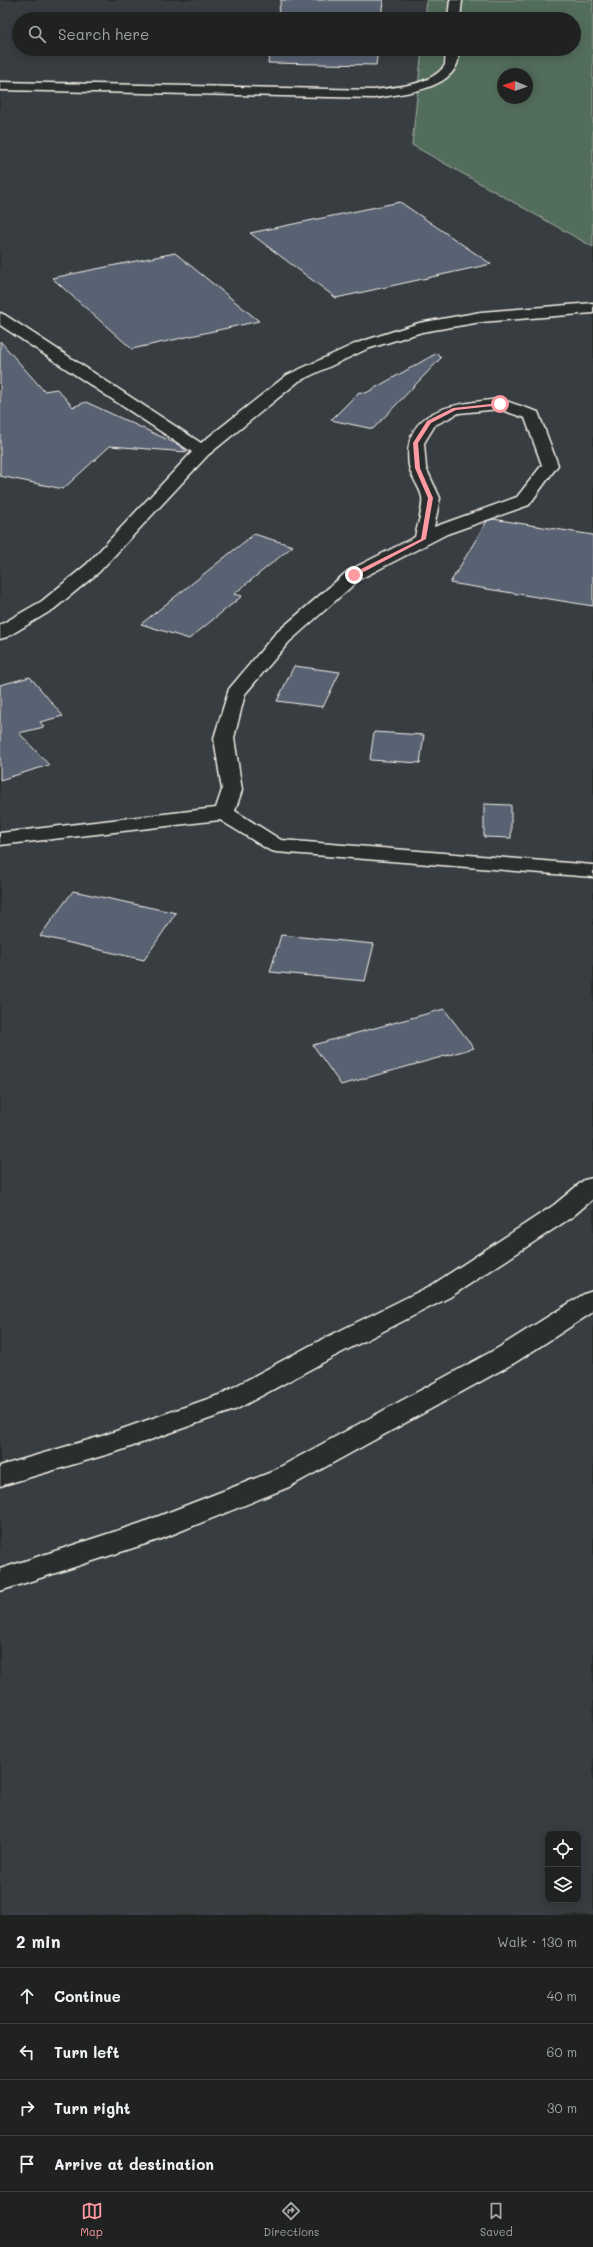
<!DOCTYPE html>
<meta charset="utf-8">
<style>
:root{--surface:#202222;--page:#282a2a;--text:#f1f3f6;--muted:#a2a4a5;--line:#3d3f40;--accent:#ff9aa2}
body{margin:0;font-family:Mali,sans-serif;background:var(--page);color:var(--text)}
.controls{position:absolute;right:12px;bottom:12px;display:grid;overflow:hidden;border-radius:8px;box-shadow:0 2px 10px #0003}
.controls button{width:36px;height:36px;display:grid;place-items:center;padding:0;border:0;border-bottom:1px solid var(--line);background:var(--surface);color:var(--text);font:20px sans-serif}
.compass{position:absolute;left:497px;top:68px;width:36px;height:36px;border-radius:50%;background:var(--surface);box-shadow:0 2px 10px #0003;rotate:272deg}
.stop{position:absolute;width:12px;height:12px;margin:-9px;border:3px solid #ff9aa2;border-radius:50%;background:#fff}
.stop.end{background:#ff9aa2;border-color:#fff;box-shadow:0 1px 4px #0008}
.list{margin:0;padding:0;list-style:none}
h2{display:flex;justify-content:space-between;align-items:center;height:52px;margin:0;padding:0 16px;font-size:17px}
h2 small{font-size:13px;font-weight:400;color:var(--muted)}
.list li{display:grid;grid-template-columns:26px 1fr auto;gap:12px;align-items:center;box-sizing:border-box;height:56px;padding:0 16px;border-top:1px solid var(--line)}
.list b{display:block;font-size:15px;white-space:nowrap}
.list em{font-size:13px;font-style:normal;color:var(--muted)}
.icon{flex:none;width:22px;height:22px;fill:none;stroke:currentColor;stroke-width:2;stroke-linecap:round;stroke-linejoin:round}
.map{position:relative;flex:none;width:593px;height:1915px;overflow:hidden}
.search{position:absolute;background:var(--surface);box-shadow:0 2px 10px #0003;left:12px;right:12px;top:12px;height:44px;display:flex;align-items:center;gap:10px;box-sizing:border-box;padding:0 14px;border-radius:22px;color:var(--muted);font-size:15px}
.sheet{height:276px;background:var(--surface)}
nav{display:flex;justify-content:space-around;align-items:center;box-sizing:border-box;height:56px;border-top:1px solid var(--line);background:var(--surface);font-size:11px;color:var(--muted)}
nav a{display:grid;justify-items:center;gap:2px}
nav .on{color:var(--accent)}
.map>svg:first-child{display:block}
.built{fill:#383d43;fill-rule:evenodd}
.green{fill:#536d5c;stroke:#a4afa2;fill-rule:evenodd}
.building{fill:#596273;stroke:#f4f1e8}
.lines{fill:none;stroke-linecap:round;stroke-linejoin:round}
.minor-casing{stroke:#f4f1e8;stroke-width:3}
.minor{fill:#2a2d2e;fill-rule:evenodd}
.route{fill:#ff9aa2}
</style>
<div class="map">
<svg width="593" height="1915" viewBox="0 0 593 1915">
<rect width="100%" height="100%" fill="#2a2d2e"/>
<filter id="ink" filterUnits="userSpaceOnUse"><feTurbulence type="fractalNoise" baseFrequency=".025" numOctaves="2"/><feDisplacementMap in="SourceGraphic" scale="8" xChannelSelector="R" yChannelSelector="G"/><feConvolveMatrix kernelMatrix="1 2 1 2 8 2 1 2 1" color-interpolation-filters="sRGB"/></filter>
<g filter="url(#ink)">
<path class="built" d="M0,0H427L425,19H19V49H422L412,145L593,247V1915H0ZM548,1834H578V1900H548Z"/>
<path class="green" d="M427,0H593V247L412,145L422,49H574V19H425ZM503,74H527V98H503Z"/>
<g class="building">
<polygon points="281,0 383,0 381,19 277,19"/>
<polygon points="271,49 378,49 376,65 268,63"/>
<polygon points="400,202 491,264 336,298 250,233"/>
<polygon points="175,253 259,321 132,349 52,278"/>
<polygon points="0,341 44,391 57,389 73,407 86,402 179,445 187,452 110,446 63,489 0,476"/>
<polygon points="437,353 441,358 373,429 331,420 359,392 366,393"/>
<polygon points="493,519 593,535 593,606 450,583 487,521"/>
<polygon points="254,534 293,546 234,594 242,596 189,639 141,624"/>
<polygon points="294,666 340,672 323,707 277,701"/>
<polygon points="30,677 63,716 40,722 44,727 19,733 49,765 0,780 0,685"/>
<polygon points="374,732 424,735 420,763 370,760"/>
<polygon points="484,804 511,805 511,838 484,837"/>
<polygon points="73,891 176,913 144,960 40,936"/>
<polygon points="281,935 374,944 365,981 270,972"/>
<polygon points="444,1009 474,1048 341,1085 313,1045"/>
</g>
<g class="lines">
<defs>
<g id="minor">
<polygon points="450,0 462,0 460,19 448,19"/>
<path d="M446,49H458C458,54 459,60 457,64C447,91 398,94 374,98L0,90V82L374,90C396,87 431,86 445,65Z"/>
<polygon points="593,303 593,313 481,322 422,332 367,349 299,381 208,455 99,572 54,609 7,637 0,639 0,625 42,601 87,564 192,452 0,325 0,313 5,315 201,443 287,375 357,343 419,323 481,312"/>
<path d="M500,399L538,412L558,465L529,505L447,534L360,579L289,642L245,694L234,738L242,790L235,811L281,840L593,865V877L276,852L269,850L220,820L0,845V833L216,808L222,790L214,738L229,689L275,634L348,571L415,537C417,527 424,506 422,497C420,487 411,477 409,466C401,407 456,404 500,399ZM499,409L525,418L542,465L517,497L434,527L440,498L426,468L424,443L435,425L459,413Z"/>
<polygon points="593,1178 593,1199 572,1217 450,1297 333,1357 237,1409 119,1451 0,1486 0,1466 102,1436 219,1395 315,1343 432,1285 554,1205 584,1180"/>
<polygon points="593,1291 593,1312 516,1362 289,1487 161,1539 0,1591 0,1569 141,1523 269,1473 498,1348 584,1294"/>
</g>
</defs>
<use href="#minor" class="minor-casing"/>
<use href="#minor" class="minor"/>
</g>
</g>
<polygon class="route" points="500,403 502,405 456,410 431,423 418,443 420,468 433,498 426,539 356,576 353,576 353,573 421,539 428,498 415,468 413,443 427,421 453,408"/>
</svg>
<div class="controls">
<button><svg class="icon" aria-label="locate" viewBox="0 0 24 24"><circle cx="12" cy="12" r="6"/><path d="M12 2v4M12 18v4M2 12h4M18 12h4"/></svg></button>
<button><svg class="icon" aria-label="layers" viewBox="0 0 24 24"><path d="M12 4l9 5-9 5-9-5zM3 14l9 5 9-5"/></svg></button>
</div>
<svg class="compass" viewBox="-18 -18 36 36"><path d="M0-13l5 13h-10z" fill="#e53935"/><path d="M0 13l5-13h-10z" fill="#a2a4a5"/></svg>
<div class="stop" style="left:500px;top:404px"></div>
<div class="stop end" style="left:354px;top:575px"></div>
<div class="search"><svg class="icon" aria-label="search" viewBox="0 0 24 24"><circle cx="10" cy="10" r="6"/><path d="M15 15l6 6"/></svg>Search here</div>
</div>
<section class="sheet">
<h2>2 min<small>Walk · 130 m</small></h2>
<ul class="list">
<li><svg class="icon" aria-label="ahead" viewBox="0 0 24 24"><path d="M12 20V5M6 11l6-6 6 6"/></svg><div><b>Continue</b></div><em>40 m</em></li>
<li><svg class="icon" aria-label="left" viewBox="0 0 24 24"><path d="M17 20v-9H6M10 6l-5 5 5 5"/></svg><div><b>Turn left</b></div><em>60 m</em></li>
<li><svg class="icon" aria-label="right" viewBox="0 0 24 24"><path d="M7 20v-9h11M14 6l5 5-5 5"/></svg><div><b>Turn right</b></div><em>30 m</em></li>
<li><svg class="icon" aria-label="arrive" viewBox="0 0 24 24"><path d="M6 21V4h12l-3 4 3 4H6"/></svg><div><b>Arrive at destination</b></div></li>
</ul>
</section>
<nav>
<a class="on"><svg class="icon" aria-label="map" viewBox="0 0 24 24"><path d="M3 6l6-2 6 2 6-2v14l-6 2-6-2-6 2zM9 4v14M15 6v14"/></svg>Map</a>
<a><svg class="icon" aria-label="directions" viewBox="0 0 24 24"><path d="M12 3l9 9-9 9-9-9zM9 14v-3h6M13 9l2 2-2 2"/></svg>Directions</a>
<a><svg class="icon" aria-label="saved" viewBox="0 0 24 24"><path d="M7 4h10v16l-5-4-5 4z"/></svg>Saved</a>
</nav>
